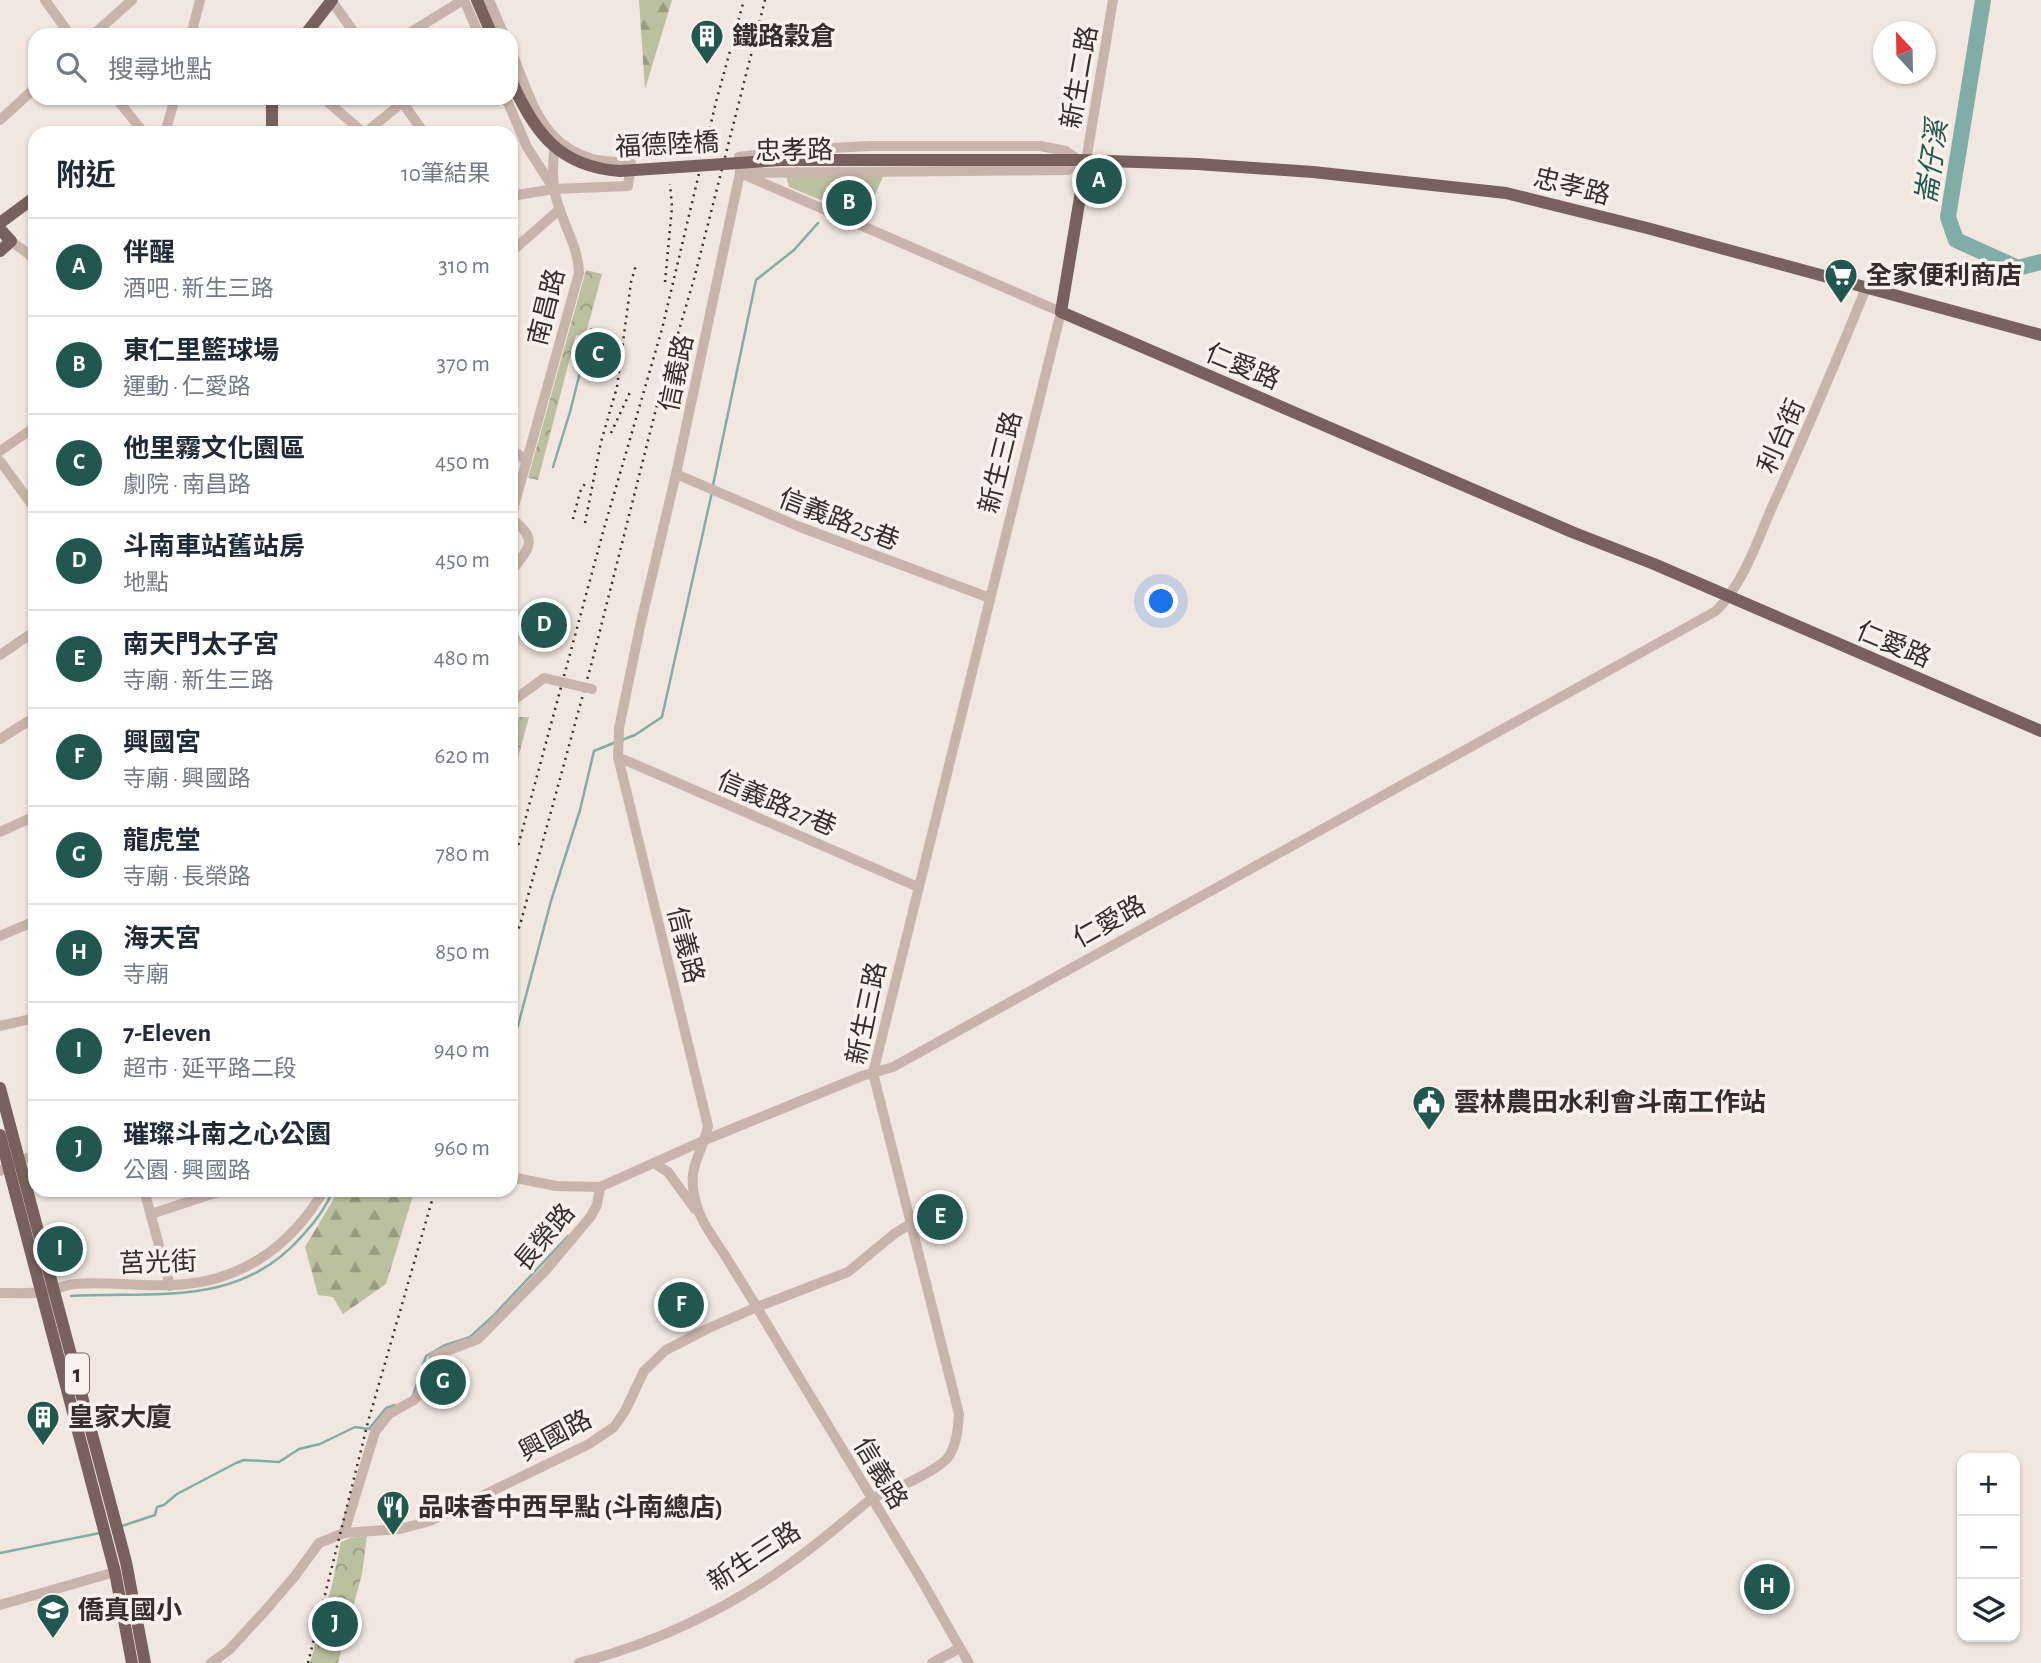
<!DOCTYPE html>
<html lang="zh-TW">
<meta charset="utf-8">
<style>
:root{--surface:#fff;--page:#f2f2f3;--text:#1f2937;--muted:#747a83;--line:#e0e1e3;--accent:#225750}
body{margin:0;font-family:"Alegreya Sans","Noto Sans TC",sans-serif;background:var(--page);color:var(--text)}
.controls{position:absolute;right:21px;bottom:21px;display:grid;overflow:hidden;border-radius:14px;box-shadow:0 2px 5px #0004}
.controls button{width:63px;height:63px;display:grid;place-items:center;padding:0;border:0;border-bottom:2px solid var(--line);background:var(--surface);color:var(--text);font:35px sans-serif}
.compass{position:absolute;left:1873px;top:21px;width:63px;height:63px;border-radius:50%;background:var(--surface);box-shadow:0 2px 5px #0004;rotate:338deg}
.you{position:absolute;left:1162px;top:602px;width:24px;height:24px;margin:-18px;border:5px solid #fff;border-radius:50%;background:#1a73e8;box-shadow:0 0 0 10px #1a73e833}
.badge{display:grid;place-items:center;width:46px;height:46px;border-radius:50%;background:var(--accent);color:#fff;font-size:23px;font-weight:700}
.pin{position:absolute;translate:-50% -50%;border:4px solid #fff;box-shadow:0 2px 7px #0006}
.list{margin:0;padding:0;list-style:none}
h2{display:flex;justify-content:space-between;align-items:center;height:91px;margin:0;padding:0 28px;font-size:30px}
h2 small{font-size:23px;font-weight:400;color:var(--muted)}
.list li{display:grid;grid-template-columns:46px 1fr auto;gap:21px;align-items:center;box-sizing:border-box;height:98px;padding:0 28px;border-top:2px solid var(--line)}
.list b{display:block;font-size:26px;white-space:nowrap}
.list p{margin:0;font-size:23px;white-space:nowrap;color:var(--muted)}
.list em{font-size:23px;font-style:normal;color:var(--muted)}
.icon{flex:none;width:38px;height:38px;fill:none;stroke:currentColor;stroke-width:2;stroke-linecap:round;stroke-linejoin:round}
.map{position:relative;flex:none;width:2041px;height:1663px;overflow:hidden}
.search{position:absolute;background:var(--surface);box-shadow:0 2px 5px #0004;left:28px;top:28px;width:490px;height:77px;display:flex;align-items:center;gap:18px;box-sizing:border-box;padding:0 24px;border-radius:21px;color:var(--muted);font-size:26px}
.panel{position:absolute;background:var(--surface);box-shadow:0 2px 5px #0004;left:28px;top:126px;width:490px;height:1071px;border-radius:21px}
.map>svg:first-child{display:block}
.grass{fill:#bbc0a0}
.forest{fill:url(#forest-firs)}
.park{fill:url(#park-crowns)}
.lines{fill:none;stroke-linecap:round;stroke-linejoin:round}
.stream{stroke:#80ada6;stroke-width:2.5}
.river{stroke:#80ada6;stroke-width:16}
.minor{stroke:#c9b4ac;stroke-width:10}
.major{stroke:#78615d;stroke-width:12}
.rail{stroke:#382c2a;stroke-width:2.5;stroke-dasharray:2 5;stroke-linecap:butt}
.minor-bridge{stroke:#c9b4ac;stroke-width:10}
.major-bridge{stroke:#78615d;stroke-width:12}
.labels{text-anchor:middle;stroke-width:7;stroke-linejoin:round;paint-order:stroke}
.shield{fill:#f9f1ec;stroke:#726764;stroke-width:2}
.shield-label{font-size:24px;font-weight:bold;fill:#382c2a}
.poi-label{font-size:26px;font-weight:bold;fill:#382c2a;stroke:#f9f1ec;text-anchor:start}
.street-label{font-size:26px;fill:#382c2a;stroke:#f9f1ec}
.water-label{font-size:28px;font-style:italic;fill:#225750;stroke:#f9f1ec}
</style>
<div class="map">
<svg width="2041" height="1663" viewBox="0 0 2041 1663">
<defs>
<pattern id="forest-firs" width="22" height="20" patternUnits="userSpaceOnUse" patternTransform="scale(1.75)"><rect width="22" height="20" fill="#bbc0a0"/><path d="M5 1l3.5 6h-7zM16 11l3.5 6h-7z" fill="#999c83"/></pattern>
<pattern id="park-crowns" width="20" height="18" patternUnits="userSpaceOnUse" patternTransform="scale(1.75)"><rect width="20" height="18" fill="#bbc0a0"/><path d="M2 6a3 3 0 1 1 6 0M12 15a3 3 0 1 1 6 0" fill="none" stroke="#999c83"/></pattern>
</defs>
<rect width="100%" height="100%" fill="#f1e6e0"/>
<polygon class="grass" points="884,174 865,218 789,187 786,176"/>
<g class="forest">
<polygon points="639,0 672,0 645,89"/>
<polygon points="339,1190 412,1190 412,1199 386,1284 343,1314 333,1297 318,1295 305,1247"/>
</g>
<g class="park">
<polygon points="586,270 602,274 585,337 576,335 538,480 528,478"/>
<polygon points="511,717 529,717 511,784"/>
<polygon points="367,1536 362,1574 338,1663 310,1663 332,1585 341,1542 351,1538"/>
</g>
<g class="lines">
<g class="stream">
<polyline points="553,467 570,412 591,329"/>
<polyline points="713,485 756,280 794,250 818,223"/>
<polyline points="622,740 635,735 662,717 712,492"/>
<polyline points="511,1052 551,901 580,810 594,751 616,742"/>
<path d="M71,1296C158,1291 240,1308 303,1235C315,1222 327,1206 333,1190"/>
<polyline points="413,1396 426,1356 443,1346 470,1337 493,1316 568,1236"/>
<polyline points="119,1527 155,1515 157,1507 164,1505 177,1494 236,1463 244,1460 279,1462 299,1449 320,1444 355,1427 369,1429 386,1408 395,1405"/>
<polyline points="0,1553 100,1533"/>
</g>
<polyline class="river" points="1983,0 1948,217 1956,240 2018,268 2041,262"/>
<g class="minor">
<polyline points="45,0 70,35"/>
<polyline points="331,0 356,35"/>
<polyline points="464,0 479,35"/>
<polyline points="489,0 504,35"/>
<polyline points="93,35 132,0"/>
<polyline points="191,35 200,0"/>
<polyline points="406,35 463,0"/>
<path d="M511,51C531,97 539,144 593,159C605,162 619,162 631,163L628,186L554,189L511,196"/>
<polyline points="116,98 144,133"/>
<polyline points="323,98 364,133"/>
<polyline points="506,98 527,147 554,189"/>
<polyline points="400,99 424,133"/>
<polyline points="0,120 35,88"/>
<polyline points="165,133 175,98"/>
<polyline points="365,133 403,102"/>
<polygon points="870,146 1040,146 1066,151 1079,160 1068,170 740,173 739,157 793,150"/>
<polyline points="1086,161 1113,0"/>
<polyline points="11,241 35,259"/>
<polyline points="511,252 560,209"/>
<polyline points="511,449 527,461"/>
<polyline points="0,451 35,427"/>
<polyline points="0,461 35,509"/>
<polyline points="676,474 800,527 990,598"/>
<path d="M511,517L579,273C578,242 558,218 554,188C552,173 553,158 555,143"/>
<path d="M511,518C539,540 530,547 511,572"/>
<polyline points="0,655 35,631"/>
<polyline points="511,691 513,697 511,705"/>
<polyline points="0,739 35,717"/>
<polyline points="618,757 918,887"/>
<polyline points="0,832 35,816"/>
<polyline points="0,936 35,921"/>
<polyline points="0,1026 35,1018"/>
<polyline points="654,1163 668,1172 695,1209"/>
<polyline points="0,1171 20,1160 35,1156"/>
<path d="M511,1177L556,1186L600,1187L705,1140L862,1076L893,1067L1716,611C1743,584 1757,542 1772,507C1805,435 1836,362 1866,288"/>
<polyline points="144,1190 170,1286"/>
<polyline points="151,1214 224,1190"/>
<path d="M0,1293C14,1293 29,1294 43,1292C54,1291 64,1285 74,1284C106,1281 140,1287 172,1285C239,1283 290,1248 324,1190"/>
<polyline points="344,1533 375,1432 389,1414 414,1400 424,1389 434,1356 478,1339 546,1270 591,1216 597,1205 600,1187"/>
<polyline points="0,1605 115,1572"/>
<polyline points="211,1663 229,1650 264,1612 295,1576 319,1543 344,1533 400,1529 430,1521 589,1444 614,1427 625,1411 644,1371 666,1350 709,1328 757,1307 848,1272 894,1234 910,1224"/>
<path d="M579,1663C653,1644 726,1610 788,1565C817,1545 844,1521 872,1498C889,1492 939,1471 949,1456C957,1443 958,1428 959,1414L873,1073L1061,312L740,173L676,474L641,622L619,728L618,757L708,1126C701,1158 686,1166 696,1203C701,1222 713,1237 724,1254C739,1278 754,1302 768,1326C818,1409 869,1492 919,1576C936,1605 952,1635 969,1663"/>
<polyline points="932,1663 960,1648"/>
</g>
<g class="major">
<polyline points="477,0 492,35"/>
<polyline points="305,35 332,0"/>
<polyline points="272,98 272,133"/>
<polyline points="1079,160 1197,164 1313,172 1506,193 1647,228 2041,335"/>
<polyline points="1086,161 1061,312 1572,532 1654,564 2041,731"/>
<polyline points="0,223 35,197"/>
<polyline points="0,229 11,241 0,251"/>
<polyline points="0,1088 126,1562 145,1663"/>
<polyline points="0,1135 115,1572 132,1663"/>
</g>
<g class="rail">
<polyline points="665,282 672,207 670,184"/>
<polyline points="611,433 631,390"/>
<polyline points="573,519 580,492 587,480"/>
<polyline points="585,523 601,442 617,387 631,282 636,265"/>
<polyline points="511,872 603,532 662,329 716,102 744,0"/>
<polyline points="511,948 520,925 593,658 657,405 694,279 765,0"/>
<polyline points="308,1663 368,1422 435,1190"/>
</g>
<polyline class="minor-bridge" points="518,697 544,678 592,689"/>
<path class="major-bridge" d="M511,80C534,132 559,167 620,171L782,160H1079"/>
</g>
<defs>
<symbol id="building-pin" viewBox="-11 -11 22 30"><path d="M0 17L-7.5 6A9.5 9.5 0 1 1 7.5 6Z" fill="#225750" stroke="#f9f1ec"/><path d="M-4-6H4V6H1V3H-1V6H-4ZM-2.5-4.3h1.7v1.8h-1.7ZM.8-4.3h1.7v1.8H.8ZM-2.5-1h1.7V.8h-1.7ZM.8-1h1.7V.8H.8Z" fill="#fff"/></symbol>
<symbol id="supermarket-pin" viewBox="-11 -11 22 30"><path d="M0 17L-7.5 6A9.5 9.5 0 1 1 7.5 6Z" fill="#225750" stroke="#f9f1ec"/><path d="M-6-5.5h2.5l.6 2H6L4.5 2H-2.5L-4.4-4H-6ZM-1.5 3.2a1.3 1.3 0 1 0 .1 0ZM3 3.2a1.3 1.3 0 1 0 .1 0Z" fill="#fff"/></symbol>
<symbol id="civic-pin" viewBox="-11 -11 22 30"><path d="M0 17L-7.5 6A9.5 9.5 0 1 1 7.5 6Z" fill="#225750" stroke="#f9f1ec"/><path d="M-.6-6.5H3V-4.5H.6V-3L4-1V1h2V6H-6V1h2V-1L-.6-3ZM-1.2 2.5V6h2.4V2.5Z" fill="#fff"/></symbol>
<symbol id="restaurant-pin" viewBox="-11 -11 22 30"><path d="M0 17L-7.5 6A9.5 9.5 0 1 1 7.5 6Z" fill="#225750" stroke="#f9f1ec"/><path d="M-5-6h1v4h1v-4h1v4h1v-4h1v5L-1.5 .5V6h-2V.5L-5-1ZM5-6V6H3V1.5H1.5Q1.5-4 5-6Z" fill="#fff"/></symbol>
<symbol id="school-pin" viewBox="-11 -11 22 30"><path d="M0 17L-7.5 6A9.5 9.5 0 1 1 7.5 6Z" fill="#225750" stroke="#f9f1ec"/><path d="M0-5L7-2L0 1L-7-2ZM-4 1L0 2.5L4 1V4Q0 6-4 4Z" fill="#fff"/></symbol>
</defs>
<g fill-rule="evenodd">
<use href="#building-pin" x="688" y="17" width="38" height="52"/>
<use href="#supermarket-pin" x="1822" y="256" width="38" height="52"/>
<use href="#civic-pin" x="1410" y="1083" width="38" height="52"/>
<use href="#building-pin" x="24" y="1398" width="38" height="52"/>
<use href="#restaurant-pin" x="374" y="1488" width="38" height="52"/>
<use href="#school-pin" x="34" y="1591" width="38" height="52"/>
</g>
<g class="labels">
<rect class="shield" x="65" y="1353.5" width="24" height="41" rx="5"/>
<g class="shield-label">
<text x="77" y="1382">1</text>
</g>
<g class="poi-label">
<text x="732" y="45">鐵路穀倉</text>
<text x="1866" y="284">全家便利商店</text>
<text x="1454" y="1111">雲林農田水利會斗南工作站</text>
<text x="68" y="1426">皇家大廈</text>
<text x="418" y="1516">品味香中西早點 (斗南總店)</text>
<text x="78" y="1619">僑真國小</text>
</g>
<g class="street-label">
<text transform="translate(1079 77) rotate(-80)" y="9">新生二路</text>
<text transform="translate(667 144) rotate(-3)" y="9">福德陸橋</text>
<text transform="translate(794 150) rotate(-1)" y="9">忠孝路</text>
<text transform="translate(1572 186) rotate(14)" y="9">忠孝路</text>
<text transform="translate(546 307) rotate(-76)" y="9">南昌路</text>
<text transform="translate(1243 366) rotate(23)" y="9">仁愛路</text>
<text transform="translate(676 373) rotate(-78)" y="9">信義路</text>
<text transform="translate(1781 436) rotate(-66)" y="9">利台街</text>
<text transform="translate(1000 462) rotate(-76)" y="9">新生三路</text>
<text transform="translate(839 519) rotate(21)" y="9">信義路25巷</text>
<text transform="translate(1894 644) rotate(23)" y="9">仁愛路</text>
<text transform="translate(777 803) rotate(23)" y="9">信義路27巷</text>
<text transform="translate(1109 921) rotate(-29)" y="9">仁愛路</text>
<text transform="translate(686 945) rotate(76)" y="9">信義路</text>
<text transform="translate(866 1013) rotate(-78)" y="9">新生三路</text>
<text transform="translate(544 1237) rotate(-50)" y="9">長榮路</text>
<text transform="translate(158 1262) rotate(-2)" y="9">莒光街</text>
<text transform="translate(555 1435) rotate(-28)" y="9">興國路</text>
<text transform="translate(881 1473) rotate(59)" y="9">信義路</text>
<text transform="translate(754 1556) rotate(-33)" y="9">新生三路</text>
</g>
<g class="water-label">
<text transform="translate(1931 162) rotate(-82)" y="10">崙仔溪</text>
</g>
</g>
</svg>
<div class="controls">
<button>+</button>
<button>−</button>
<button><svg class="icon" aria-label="layers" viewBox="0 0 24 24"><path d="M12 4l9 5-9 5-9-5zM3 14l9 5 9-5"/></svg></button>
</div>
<svg class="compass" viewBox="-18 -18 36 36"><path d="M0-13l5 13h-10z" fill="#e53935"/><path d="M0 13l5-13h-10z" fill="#747a83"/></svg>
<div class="you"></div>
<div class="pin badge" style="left:1099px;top:181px">A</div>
<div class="pin badge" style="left:849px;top:203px">B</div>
<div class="pin badge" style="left:598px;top:355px">C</div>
<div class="pin badge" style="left:544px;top:625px">D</div>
<div class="pin badge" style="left:940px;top:1217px">E</div>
<div class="pin badge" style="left:681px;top:1305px">F</div>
<div class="pin badge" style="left:443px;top:1382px">G</div>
<div class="pin badge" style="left:1767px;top:1587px">H</div>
<div class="pin badge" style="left:60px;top:1249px">I</div>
<div class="pin badge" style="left:335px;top:1624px">J</div>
<div class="search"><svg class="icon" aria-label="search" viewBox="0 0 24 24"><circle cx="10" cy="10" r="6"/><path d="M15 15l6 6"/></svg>搜尋地點</div>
<section class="panel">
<h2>附近<small>10筆結果</small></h2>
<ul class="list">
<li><span class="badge">A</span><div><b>伴醒</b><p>酒吧 · 新生三路</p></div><em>310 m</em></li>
<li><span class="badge">B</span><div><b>東仁里籃球場</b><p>運動 · 仁愛路</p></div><em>370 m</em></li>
<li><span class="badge">C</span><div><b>他里霧文化園區</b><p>劇院 · 南昌路</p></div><em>450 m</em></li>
<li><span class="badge">D</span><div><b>斗南車站舊站房</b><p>地點</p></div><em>450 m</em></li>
<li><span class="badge">E</span><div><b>南天門太子宮</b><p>寺廟 · 新生三路</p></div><em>480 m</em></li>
<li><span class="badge">F</span><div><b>興國宮</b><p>寺廟 · 興國路</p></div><em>620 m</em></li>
<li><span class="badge">G</span><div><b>龍虎堂</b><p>寺廟 · 長榮路</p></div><em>780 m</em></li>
<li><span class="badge">H</span><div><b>海天宮</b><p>寺廟</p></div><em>850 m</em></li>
<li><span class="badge">I</span><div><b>7-Eleven</b><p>超市 · 延平路二段</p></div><em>940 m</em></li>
<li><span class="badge">J</span><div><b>璀璨斗南之心公園</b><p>公園 · 興國路</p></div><em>960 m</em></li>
</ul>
</section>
</div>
